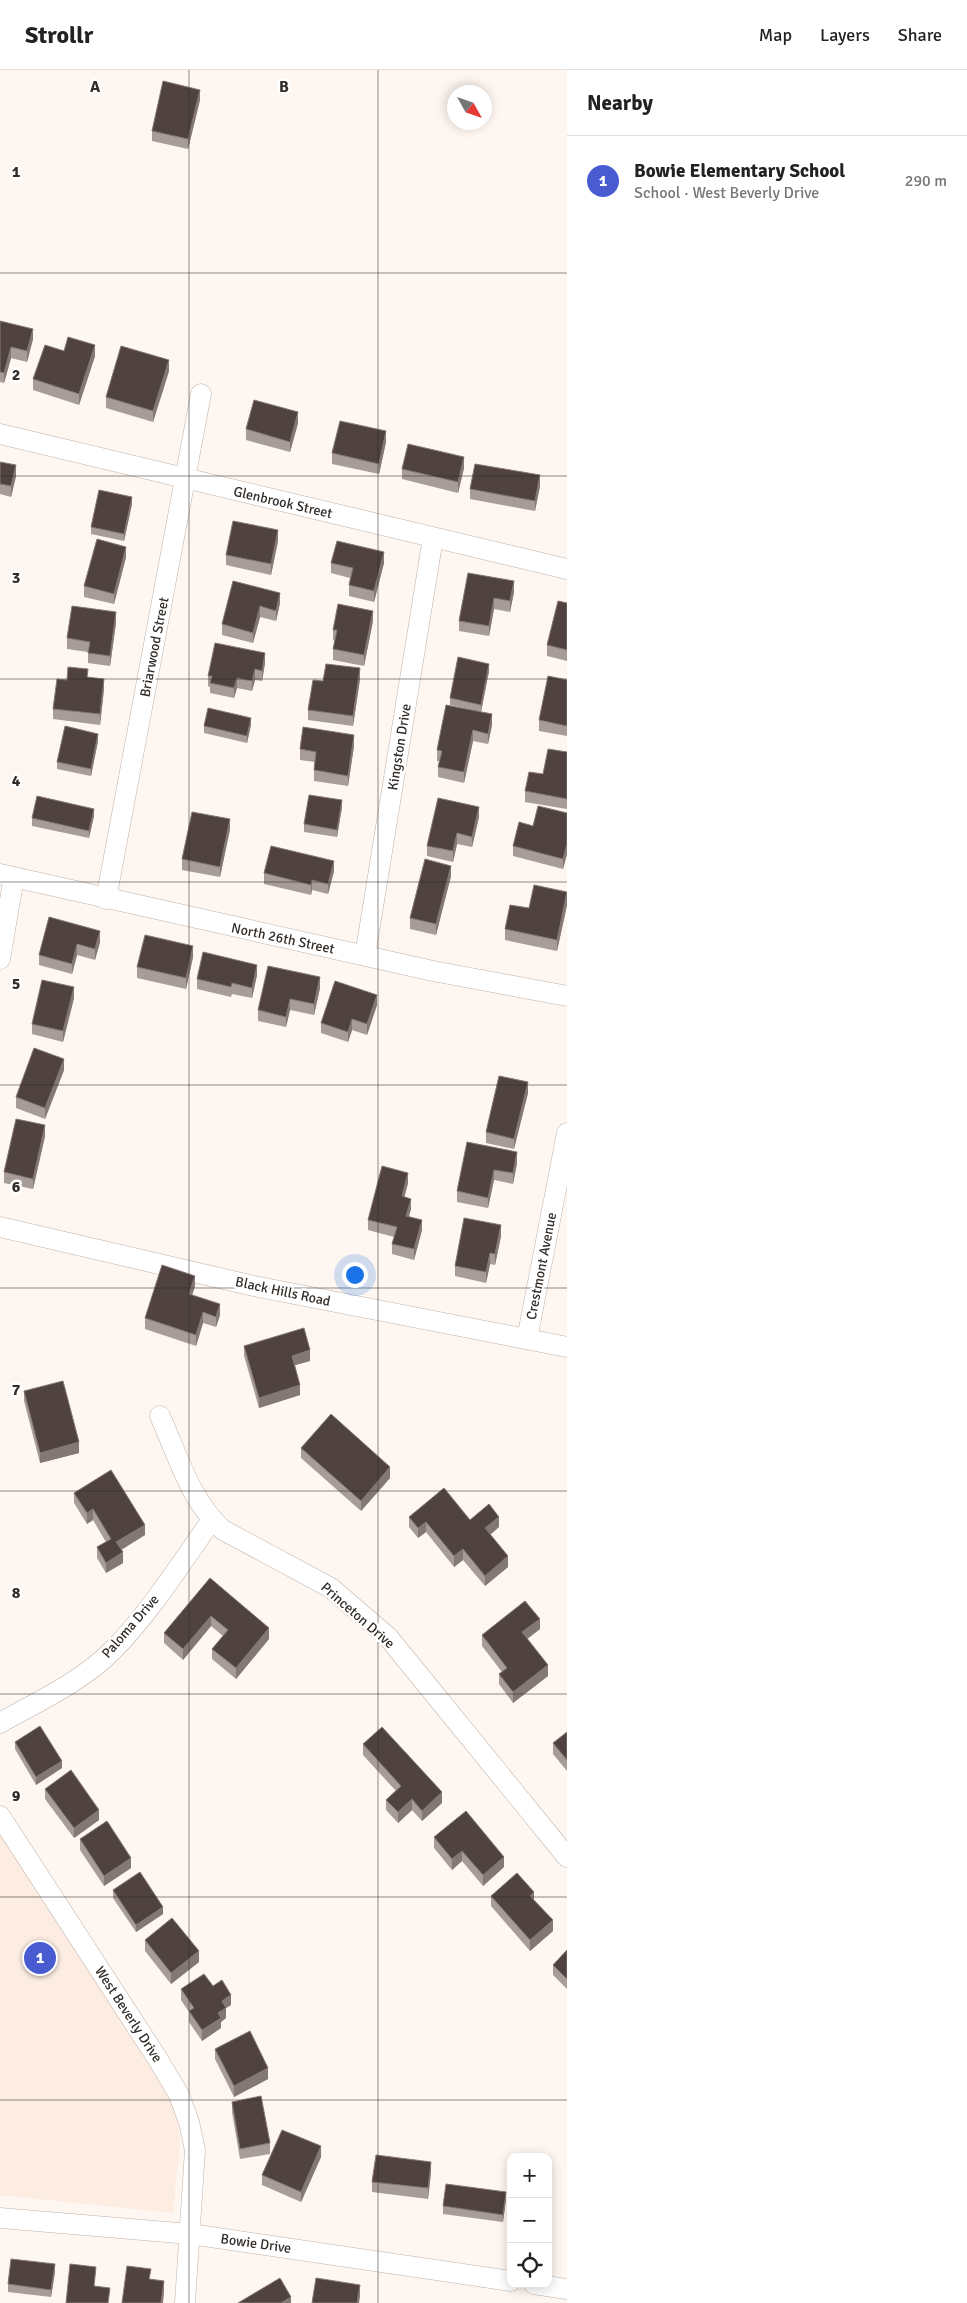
<!DOCTYPE html>
<meta charset="utf-8">
<style>
:root{--surface:#fff;--page:#f6f6f6;--text:#222;--muted:#767676;--line:#e0e0e0;--accent:#485bd0}
body{margin:0;font-family:Signika,sans-serif;background:var(--page);color:var(--text)}
.controls{position:absolute;right:15px;bottom:15px;display:grid;overflow:hidden;border-radius:10px;box-shadow:0 2px 12px #0003}
.controls button{width:45px;height:45px;display:grid;place-items:center;padding:0;border:0;border-bottom:1px solid var(--line);background:var(--surface);color:var(--text);font:25px sans-serif}
.compass{position:absolute;left:447px;top:15px;width:45px;height:45px;border-radius:50%;background:var(--surface);box-shadow:0 2px 12px #0003;rotate:130deg}
.you{position:absolute;left:354px;top:1204px;width:18px;height:18px;margin:-12px;border:4px solid #fff;border-radius:50%;background:#1a73e8;box-shadow:0 0 0 8px #1a73e833}
.badge{display:grid;place-items:center;width:32px;height:32px;border-radius:50%;background:var(--accent);color:#fff;font-size:16px;font-weight:700}
.pin{position:absolute;translate:-50% -50%;border:2px solid #fff;box-shadow:0 1px 5px #0006}
.list{margin:0;padding:0;list-style:none}
h2{display:flex;justify-content:space-between;align-items:center;height:65px;margin:0;padding:0 20px;font-size:21px}
h2 small{font-size:16px;font-weight:400;color:var(--muted)}
.list li{display:grid;grid-template-columns:32px 1fr auto;gap:15px;align-items:center;box-sizing:border-box;height:90px;padding:0 20px;border-top:1px solid var(--line)}
.list b{display:block;font-size:19px;white-space:nowrap}
.list p{margin:0;font-size:16px;white-space:nowrap;color:var(--muted)}
.list em{font-size:16px;font-style:normal;color:var(--muted)}
.icon{flex:none;width:28px;height:28px;fill:none;stroke:currentColor;stroke-width:2;stroke-linecap:round;stroke-linejoin:round}
.map{position:relative;flex:none;width:567px;height:2233px;overflow:hidden}
header{display:flex;align-items:center;gap:30px;box-sizing:border-box;height:70px;padding:0 25px;background:var(--surface);border-bottom:1px solid var(--line)}
header strong{font-size:24px}
nav{display:flex;gap:28px;margin-inline-start:auto;font-size:18px}
main{display:flex}
aside{flex:1;background:var(--surface)}
.map>svg:first-child{display:block}
.built{fill:#fdece1}
.lines{fill:none;stroke-linecap:round;stroke-linejoin:round}
.minor-casing{stroke:#bfb2a9;stroke-width:21}
.minor{stroke:#fff;stroke-width:20}
.wall{fill:#a79c98}
.shaded-wall{fill:#847875}
.building{fill:#504240;stroke:#847875}
.grid{fill:none;stroke:#322d29;stroke-width:1;stroke-opacity:0.55}
.labels{text-anchor:middle;stroke-width:5;stroke-linejoin:round;paint-order:stroke}
.street-label{font-size:14px;fill:#322d29;stroke:#fff}
.grid-label{font-size:16px;text-anchor:middle;font-weight:bold;fill:#322d29;stroke:#fff;stroke-width:5;stroke-linejoin:round;paint-order:stroke}
</style>
<header>
<strong>Strollr</strong>
<nav><a>Map</a><a>Layers</a><a>Share</a></nav>
</header>
<main>
<div class="map">
<svg width="567" height="2233" viewBox="0 0 567 2233">
<rect width="100%" height="100%" fill="#fef6f0"/>
<polygon class="built" points="0,1765 161,2010 177,2043 180,2072 173,2143 0,2125"/>
<g class="lines">
<defs>
<g id="minor">
<polyline points="0,364 567,499"/>
<polyline points="0,804 433,901 567,926"/>
<polyline points="106,829 201,324"/>
<polyline points="365,886 433,468"/>
<polyline points="0,889 14,807"/>
<polyline points="0,1157 254,1216 567,1277"/>
<polyline points="527,1269 567,1063"/>
<path d="M160,1346C177,1384 191,1432 223,1460L331,1518L388,1567L567,1787"/>
<path d="M0,1653C37,1632 81,1612 112,1581C150,1543 180,1494 212,1450"/>
<polyline points="0,1746 159,1991 179,2025 189,2052 195,2080 185,2233"/>
<polyline points="0,2148 190,2164 511,2211"/>
<polyline points="534,2214 567,2219"/>
</g>
</defs>
<use href="#minor" class="minor-casing"/>
<use href="#minor" class="minor"/>
</g>
<g class="wall">
<polygon points="200,30 188,79 152,71 152,61"/>
<polygon points="0,251 33,269 27,292 11,288 4,313 0,312"/>
<polygon points="64,281 95,286 79,335 33,320 33,309"/>
<polygon points="169,301 153,352 106,338 106,327"/>
<polygon points="298,353 290,382 246,370 246,359"/>
<polygon points="386,372 379,404 332,394 332,383"/>
<polygon points="0,392 16,406 11,427 0,424"/>
<polygon points="464,398 458,423 402,409 402,399"/>
<polygon points="540,416 535,441 470,429 470,419"/>
<polygon points="132,434 124,471 91,464 91,457"/>
<polygon points="278,471 271,505 226,495 226,485"/>
<polygon points="126,487 114,534 84,527 84,516"/>
<polygon points="331,493 384,493 374,532 349,526 349,515 350,508 331,503"/>
<polygon points="468,503 514,522 510,542 494,539 489,566 459,561 459,551"/>
<polygon points="280,523 280,533 276,551 260,547 253,573 222,565 222,554"/>
<polygon points="567,533 567,591 547,586 547,575"/>
<polygon points="373,551 364,596 333,590 333,579 335,571 333,570 333,560"/>
<polygon points="116,553 110,596 88,593 88,582 67,579 67,568"/>
<polygon points="265,593 262,611 255,610 252,621 237,618 234,628 210,623 210,617 208,616 208,606"/>
<polygon points="489,601 481,642 450,635 450,628"/>
<polygon points="88,607 104,619 100,655 53,649 53,639 67,610"/>
<polygon points="360,609 353,656 308,650 308,640 323,611"/>
<polygon points="567,610 567,666 539,661 539,650"/>
<polygon points="446,635 492,655 488,674 473,671 464,713 438,707 438,697 439,691 437,691 437,680"/>
<polygon points="251,655 247,673 204,663 204,656"/>
<polygon points="98,671 91,706 57,699 57,692"/>
<polygon points="354,676 348,716 314,711 314,700 315,692 300,690 300,679"/>
<polygon points="567,682 567,739 525,732 525,721"/>
<polygon points="342,737 337,767 304,762 304,754"/>
<polygon points="567,743 567,784 563,799 513,786 513,776"/>
<polygon points="94,746 89,768 32,756 32,748"/>
<polygon points="479,747 472,777 457,774 453,792 427,786 427,776"/>
<polygon points="230,759 220,807 182,800 182,789"/>
<polygon points="334,801 328,824 312,820 311,825 264,814 264,803"/>
<polygon points="451,806 436,865 410,859 410,848"/>
<polygon points="567,822 567,835 557,881 505,870 505,859"/>
<polygon points="49,847 100,872 95,890 77,885 72,904 39,895 39,885"/>
<polygon points="193,887 186,919 137,908 137,897"/>
<polygon points="257,905 252,928 232,924 231,927 197,919 197,909"/>
<polygon points="320,918 314,945 290,940 286,957 258,951 258,940"/>
<polygon points="74,928 63,972 32,964 32,954"/>
<polygon points="377,935 367,965 352,960 348,972 321,963 321,953"/>
<polygon points="64,1000 45,1049 16,1038 16,1027"/>
<polygon points="528,1023 514,1079 486,1073 486,1062"/>
<polygon points="45,1066 33,1119 4,1113 4,1102"/>
<polygon points="517,1082 517,1093 513,1114 494,1110 488,1138 457,1132 457,1121"/>
<polygon points="408,1113 404,1127 411,1139 409,1146 422,1160 414,1190 392,1184 392,1174 394,1167 368,1160 368,1150"/>
<polygon points="501,1166 495,1195 490,1194 486,1213 455,1206 455,1196"/>
<polygon points="195,1216 192,1225 220,1245 216,1257 203,1253 196,1276 145,1259 145,1248"/>
<polygon points="244,1276 310,1291 295,1295 300,1325 259,1338 244,1286"/>
<polygon points="24,1321 79,1383 40,1393 24,1331"/>
<polygon points="301,1378 390,1408 361,1441 301,1388"/>
<polygon points="74,1423 145,1465 121,1480 123,1493 106,1503 97,1488 97,1477 106,1472 93,1450 87,1454 74,1433"/>
<polygon points="409,1447 470,1450 499,1457 490,1465 508,1497 485,1516 463,1490 454,1497 426,1462 418,1468 409,1457"/>
<polygon points="210,1508 269,1569 236,1609 212,1589 212,1579 223,1566 211,1556 183,1590 164,1573 164,1563"/>
<polygon points="540,1559 527,1569 548,1606 513,1633 499,1614 499,1604 502,1602 482,1576 482,1565"/>
<polygon points="567,1662 567,1701 553,1684 553,1673"/>
<polygon points="15,1672 62,1698 36,1715 15,1679"/>
<polygon points="363,1674 442,1733 422,1751 412,1740 398,1753 386,1740 386,1730 396,1721 363,1685"/>
<polygon points="45,1719 99,1750 74,1768 45,1729"/>
<polygon points="434,1767 504,1797 483,1816 462,1791 452,1800 434,1778"/>
<polygon points="80,1769 131,1798 104,1816 80,1780"/>
<polygon points="113,1820 163,1844 136,1862 113,1828"/>
<polygon points="491,1826 534,1830 553,1861 530,1881 491,1836"/>
<polygon points="145,1870 199,1892 171,1914 145,1881"/>
<polygon points="567,1880 567,1919 553,1905 553,1895"/>
<polygon points="213,1916 231,1935 226,1938 226,1948 221,1952 221,1958 202,1971 189,1952 189,1942 181,1930 181,1919"/>
<polygon points="215,1979 268,2009 234,2027 215,1989"/>
<polygon points="232,2032 270,2073 270,2084 240,2089 232,2042"/>
<polygon points="321,2087 301,2132 262,2115 262,2105"/>
<polygon points="431,2102 428,2129 372,2122 372,2112"/>
<polygon points="506,2129 503,2152 443,2144 443,2136"/>
<polygon points="55,2202 51,2227 8,2222 8,2214"/>
</g>
<g class="shaded-wall">
<polygon points="200,20 200,30 188,79 188,69"/>
<polygon points="33,259 33,269 27,292 27,281"/>
<polygon points="95,275 95,286 79,335 79,324"/>
<polygon points="11,277 11,288 4,313 4,303"/>
<polygon points="169,290 169,301 153,352 153,341"/>
<polygon points="298,342 298,353 290,382 290,372"/>
<polygon points="386,361 386,372 379,404 379,394"/>
<polygon points="464,387 464,398 458,423 458,412"/>
<polygon points="16,395 16,406 11,427 11,416"/>
<polygon points="540,405 540,416 535,441 535,431"/>
<polygon points="132,427 132,434 124,471 124,464"/>
<polygon points="278,460 278,471 271,505 271,494"/>
<polygon points="126,477 126,487 114,534 114,524"/>
<polygon points="384,482 384,493 374,532 374,521"/>
<polygon points="514,511 514,522 510,542 510,531"/>
<polygon points="280,523 280,533 276,551 276,541"/>
<polygon points="494,528 494,539 489,566 489,556"/>
<polygon points="260,536 260,547 253,573 253,563"/>
<polygon points="373,541 373,551 364,596 364,585"/>
<polygon points="116,542 116,553 110,596 110,586"/>
<polygon points="265,583 265,593 262,611 262,601"/>
<polygon points="489,594 489,601 481,642 481,635"/>
<polygon points="360,598 360,609 353,656 353,646"/>
<polygon points="255,599 255,610 252,621 252,611"/>
<polygon points="237,608 237,618 234,628 234,618"/>
<polygon points="104,609 104,619 100,655 100,644"/>
<polygon points="492,644 492,655 488,674 488,664"/>
<polygon points="251,648 251,655 247,673 247,666"/>
<polygon points="473,660 473,671 464,713 464,702"/>
<polygon points="98,664 98,671 91,706 91,699"/>
<polygon points="354,665 354,676 348,716 348,706"/>
<polygon points="342,730 342,737 337,767 337,760"/>
<polygon points="479,737 479,747 472,777 472,767"/>
<polygon points="94,739 94,746 89,768 89,761"/>
<polygon points="230,749 230,759 220,807 220,797"/>
<polygon points="457,763 457,774 453,792 453,781"/>
<polygon points="567,774 567,784 563,799 563,789"/>
<polygon points="334,791 334,801 328,824 328,814"/>
<polygon points="451,796 451,806 436,865 436,854"/>
<polygon points="312,810 312,820 311,825 311,815"/>
<polygon points="567,824 567,835 557,881 557,870"/>
<polygon points="100,861 100,872 95,890 95,879"/>
<polygon points="77,874 77,885 72,904 72,894"/>
<polygon points="193,876 193,887 186,919 186,908"/>
<polygon points="257,895 257,905 252,928 252,918"/>
<polygon points="320,907 320,918 314,945 314,934"/>
<polygon points="74,917 74,928 63,972 63,961"/>
<polygon points="377,925 377,935 367,965 367,954"/>
<polygon points="290,929 290,940 286,957 286,947"/>
<polygon points="352,949 352,960 348,972 348,962"/>
<polygon points="64,989 64,1000 45,1049 45,1038"/>
<polygon points="528,1012 528,1023 514,1079 514,1069"/>
<polygon points="45,1055 45,1066 33,1119 33,1109"/>
<polygon points="517,1082 517,1093 513,1114 513,1103"/>
<polygon points="494,1100 494,1110 488,1138 488,1128"/>
<polygon points="408,1103 408,1113 402,1137 402,1126"/>
<polygon points="411,1129 411,1139 406,1156 406,1146"/>
<polygon points="422,1150 422,1160 414,1190 414,1179"/>
<polygon points="501,1155 501,1166 495,1195 495,1184"/>
<polygon points="490,1183 490,1194 486,1213 486,1202"/>
<polygon points="195,1206 195,1216 189,1235 189,1224"/>
<polygon points="220,1234 220,1245 216,1257 216,1247"/>
<polygon points="203,1242 203,1253 196,1276 196,1265"/>
<polygon points="310,1280 310,1291 292,1296 292,1286"/>
<polygon points="300,1315 300,1325 259,1338 259,1328"/>
<polygon points="79,1372 79,1383 40,1393 40,1383"/>
<polygon points="390,1397 390,1408 361,1441 361,1431"/>
<polygon points="93,1439 93,1450 87,1454 87,1443"/>
<polygon points="499,1447 499,1457 485,1469 485,1458"/>
<polygon points="426,1452 426,1462 418,1468 418,1458"/>
<polygon points="145,1455 145,1465 116,1483 116,1472"/>
<polygon points="463,1479 463,1490 454,1497 454,1486"/>
<polygon points="123,1482 123,1493 106,1503 106,1493"/>
<polygon points="508,1486 508,1497 485,1516 485,1506"/>
<polygon points="211,1546 211,1556 183,1590 183,1579"/>
<polygon points="540,1549 540,1559 522,1573 522,1562"/>
<polygon points="269,1558 269,1569 236,1609 236,1598"/>
<polygon points="548,1595 548,1606 513,1633 513,1622"/>
<polygon points="62,1691 62,1698 36,1715 36,1707"/>
<polygon points="442,1722 442,1733 422,1751 422,1741"/>
<polygon points="412,1729 412,1740 398,1753 398,1742"/>
<polygon points="99,1740 99,1750 74,1768 74,1758"/>
<polygon points="462,1781 462,1791 452,1800 452,1789"/>
<polygon points="504,1787 504,1797 483,1816 483,1805"/>
<polygon points="131,1788 131,1798 104,1816 104,1806"/>
<polygon points="534,1822 534,1833 530,1826"/>
<polygon points="163,1837 163,1844 136,1862 136,1855"/>
<polygon points="553,1850 553,1861 530,1881 530,1870"/>
<polygon points="199,1881 199,1892 171,1914 171,1903"/>
<polygon points="231,1925 231,1935 226,1938 226,1948 221,1952 221,1958 202,1971 202,1960 218,1943 222,1931"/>
<polygon points="268,1998 268,2009 234,2027 234,2016"/>
<polygon points="321,2076 321,2087 301,2132 301,2122"/>
<polygon points="431,2092 431,2102 428,2129 428,2118"/>
<polygon points="506,2122 506,2129 503,2152 503,2145"/>
<polygon points="55,2194 55,2202 51,2227 51,2220"/>
<polygon points="164,2211 164,2222 163,2233 161,2233"/>
<polygon points="360,2215 360,2226 359,2233 357,2233"/>
<polygon points="291,2227 291,2233 281,2233"/>
</g>
<g class="building">
<polygon points="163,11 200,20 188,69 152,61"/>
<polygon points="0,251 33,259 27,281 11,277 4,303 0,302"/>
<polygon points="68,267 95,275 79,324 33,309 45,275 64,281"/>
<polygon points="121,276 169,290 153,341 106,327"/>
<polygon points="254,330 298,342 290,372 246,359"/>
<polygon points="340,351 386,361 379,394 332,383"/>
<polygon points="408,374 464,387 458,412 402,399"/>
<polygon points="0,392 16,395 11,416 0,414"/>
<polygon points="475,394 540,405 535,431 470,419"/>
<polygon points="99,420 132,427 124,464 91,457"/>
<polygon points="233,451 278,460 271,494 226,485"/>
<polygon points="97,469 126,477 114,524 84,516"/>
<polygon points="337,471 384,482 374,521 349,515 353,498 331,493"/>
<polygon points="468,503 514,511 510,531 494,528 489,556 459,551"/>
<polygon points="233,511 280,523 276,541 260,536 253,563 222,554"/>
<polygon points="558,531 567,533 567,580 547,575"/>
<polygon points="338,534 373,541 364,585 333,579 337,560 333,560"/>
<polygon points="72,536 116,542 110,586 88,583 90,572 67,568"/>
<polygon points="215,573 265,583 262,601 255,599 252,611 237,608 234,618 210,613 212,606 208,606"/>
<polygon points="458,587 489,594 481,635 450,628"/>
<polygon points="326,594 360,598 353,646 308,640 313,610 323,611"/>
<polygon points="68,597 88,599 87,607 104,609 100,644 53,639 57,609 67,610"/>
<polygon points="548,606 567,610 567,656 539,650"/>
<polygon points="446,635 492,644 488,664 473,660 464,702 438,697 442,681 437,680"/>
<polygon points="208,638 251,648 247,666 204,656"/>
<polygon points="65,656 98,664 91,699 57,692"/>
<polygon points="303,657 354,665 348,706 314,700 316,682 300,679"/>
<polygon points="548,679 567,682 567,729 525,721 529,702 543,704"/>
<polygon points="309,725 342,730 337,760 304,754"/>
<polygon points="37,726 94,739 89,761 32,748"/>
<polygon points="438,728 479,737 472,767 457,763 453,781 427,776"/>
<polygon points="538,736 567,743 567,774 563,789 513,776 519,752 533,756"/>
<polygon points="192,742 230,749 220,797 182,789"/>
<polygon points="271,776 334,791 328,814 312,810 311,815 264,803"/>
<polygon points="425,789 451,796 436,854 410,848"/>
<polygon points="534,815 567,822 557,870 505,859 510,835 529,838"/>
<polygon points="49,847 100,861 95,879 77,874 72,894 39,885"/>
<polygon points="145,865 193,876 186,908 137,897"/>
<polygon points="203,882 257,895 252,918 232,913 231,917 197,909"/>
<polygon points="268,896 320,907 314,934 290,929 286,947 258,940"/>
<polygon points="42,910 74,917 63,961 32,954"/>
<polygon points="335,911 377,925 367,954 352,949 348,962 321,953"/>
<polygon points="34,978 64,989 45,1038 16,1027"/>
<polygon points="499,1006 528,1012 514,1069 486,1062"/>
<polygon points="16,1049 45,1055 33,1109 4,1102"/>
<polygon points="467,1072 517,1082 513,1103 494,1100 488,1128 457,1121"/>
<polygon points="382,1096 408,1103 402,1126 411,1129 406,1146 422,1150 414,1179 392,1174 397,1157 368,1150"/>
<polygon points="464,1148 501,1155 495,1184 490,1183 486,1202 455,1196"/>
<polygon points="162,1195 195,1206 189,1224 220,1234 216,1247 203,1242 196,1265 145,1248"/>
<polygon points="304,1258 310,1280 292,1286 300,1315 259,1328 244,1276"/>
<polygon points="63,1311 79,1372 40,1383 24,1321"/>
<polygon points="331,1344 390,1397 361,1431 301,1378"/>
<polygon points="111,1400 145,1455 116,1472 123,1482 106,1493 97,1477 111,1469 93,1439 87,1443 74,1423"/>
<polygon points="444,1418 470,1450 489,1434 499,1447 485,1458 508,1486 485,1506 463,1479 454,1486 426,1452 418,1458 409,1447"/>
<polygon points="210,1508 269,1558 236,1598 212,1579 228,1560 211,1546 183,1579 164,1563"/>
<polygon points="525,1531 540,1549 522,1562 548,1595 513,1622 499,1604 507,1598 482,1565"/>
<polygon points="40,1656 62,1691 36,1707 15,1672"/>
<polygon points="382,1657 442,1722 422,1741 412,1729 398,1742 386,1730 401,1716 363,1674"/>
<polygon points="567,1662 567,1690 553,1673"/>
<polygon points="71,1700 99,1740 74,1758 45,1719"/>
<polygon points="466,1741 504,1787 483,1805 462,1781 452,1789 434,1767"/>
<polygon points="107,1751 131,1788 104,1806 80,1769"/>
<polygon points="140,1802 163,1837 136,1855 113,1820"/>
<polygon points="517,1803 534,1822 530,1826 553,1850 530,1870 491,1826"/>
<polygon points="172,1848 199,1881 171,1903 145,1870"/>
<polygon points="567,1880 567,1909 553,1895"/>
<polygon points="204,1904 213,1916 222,1910 231,1925 222,1931 226,1938 218,1943 221,1948 202,1960 189,1941 194,1938 181,1919"/>
<polygon points="250,1961 268,1998 234,2016 215,1979"/>
<polygon points="261,2026 270,2073 240,2079 232,2032"/>
<polygon points="282,2060 321,2076 301,2122 262,2105"/>
<polygon points="376,2085 431,2092 428,2118 372,2112"/>
<polygon points="446,2114 506,2122 503,2145 443,2136"/>
<polygon points="11,2189 55,2194 51,2220 8,2214"/>
<polygon points="70,2194 96,2197 94,2216 110,2218 108,2233 66,2233"/>
<polygon points="127,2196 151,2199 149,2209 164,2211 161,2233 122,2233"/>
<polygon points="280,2208 291,2227 281,2233 238,2233"/>
<polygon points="316,2208 360,2215 357,2233 312,2233"/>
</g>
<path class="grid" d="M189,0V2233M378,0V2233M0,203H567M0,406H567M0,609H567M0,812H567M0,1015H567M0,1218H567M0,1421H567M0,1624H567M0,1827H567M0,2030H567"/>
<g class="labels">
<g class="street-label">
<text transform="translate(283 432) rotate(13)" y="5">Glenbrook Street</text>
<text transform="translate(154 577) rotate(-79)" y="5">Briarwood Street</text>
<text transform="translate(399 677) rotate(-81)" y="5">Kingston Drive</text>
<text transform="translate(283 868) rotate(12)" y="5">North 26th Street</text>
<text transform="translate(541 1196) rotate(-79)" y="5">Crestmont Avenue</text>
<text transform="translate(283 1221) rotate(12)" y="5">Black Hills Road</text>
<text transform="translate(358 1545) rotate(41)" y="5">Princeton Drive</text>
<text transform="translate(130 1556) rotate(-49)" y="5">Paloma Drive</text>
<text transform="translate(129 1944) rotate(57)" y="5">West Beverly Drive</text>
<text transform="translate(256 2173) rotate(8)" y="5">Bowie Drive</text>
</g>
</g>
<g class="grid-label">
<text x="95" y="22">A</text>
<text x="284" y="22">B</text>
<text x="16" y="107">1</text>
<text x="16" y="310">2</text>
<text x="16" y="513">3</text>
<text x="16" y="716">4</text>
<text x="16" y="919">5</text>
<text x="16" y="1122">6</text>
<text x="16" y="1325">7</text>
<text x="16" y="1528">8</text>
<text x="16" y="1731">9</text>
</g>
</svg>
<div class="controls">
<button>+</button>
<button>−</button>
<button><svg class="icon" aria-label="locate" viewBox="0 0 24 24"><circle cx="12" cy="12" r="6"/><path d="M12 2v4M12 18v4M2 12h4M18 12h4"/></svg></button>
</div>
<svg class="compass" viewBox="-18 -18 36 36"><path d="M0-13l5 13h-10z" fill="#e53935"/><path d="M0 13l5-13h-10z" fill="#767676"/></svg>
<div class="you"></div>
<div class="pin badge" style="left:40px;top:1888px">1</div>
</div>
<aside>
<h2>Nearby<small></small></h2>
<ul class="list">
<li><span class="badge">1</span><div><b>Bowie Elementary School</b><p>School · West Beverly Drive</p></div><em>290 m</em></li>
</ul>
</aside>
</main>
